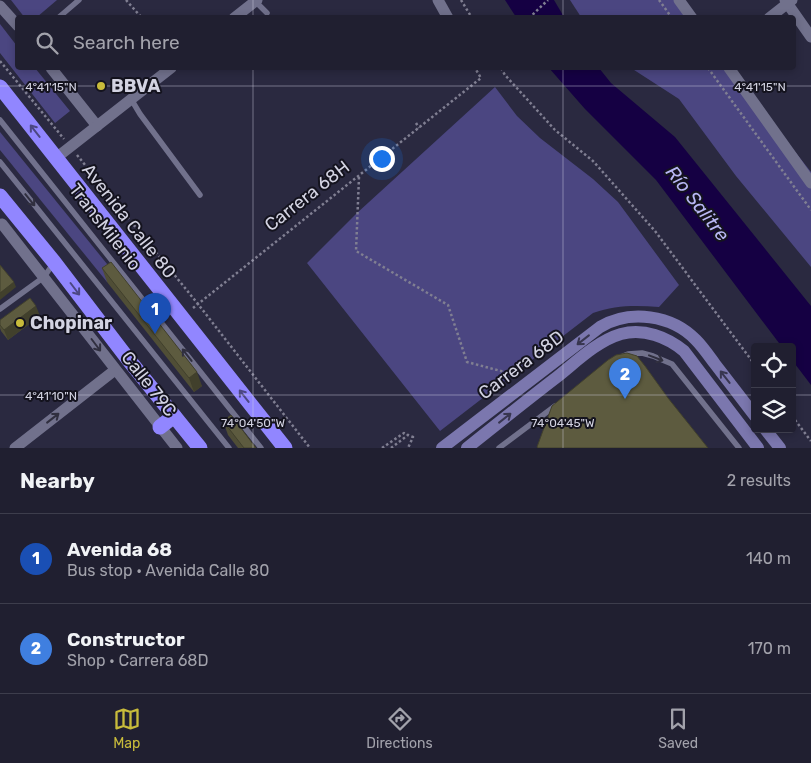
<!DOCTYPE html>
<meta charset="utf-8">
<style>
:root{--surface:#201f30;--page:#282738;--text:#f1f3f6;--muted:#a2a2ab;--line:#3d3d4c;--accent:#c8bb3b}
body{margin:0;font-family:Rubik,sans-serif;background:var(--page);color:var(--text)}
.controls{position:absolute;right:15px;bottom:15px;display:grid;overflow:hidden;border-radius:5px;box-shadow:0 2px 8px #0003}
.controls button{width:45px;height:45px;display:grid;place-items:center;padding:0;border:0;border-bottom:1px solid var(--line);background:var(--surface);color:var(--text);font:25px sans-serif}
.you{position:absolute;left:381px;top:158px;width:18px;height:18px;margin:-12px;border:4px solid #fff;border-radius:50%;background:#1a73e8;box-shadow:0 0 0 8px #1a73e833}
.badge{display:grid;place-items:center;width:32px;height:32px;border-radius:50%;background:var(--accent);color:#fff;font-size:16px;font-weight:700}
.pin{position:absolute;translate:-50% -41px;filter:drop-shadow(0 1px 2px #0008)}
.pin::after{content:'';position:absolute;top:26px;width:18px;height:15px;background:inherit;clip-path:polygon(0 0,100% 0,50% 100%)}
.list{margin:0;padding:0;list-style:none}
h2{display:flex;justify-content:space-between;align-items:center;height:65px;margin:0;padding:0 20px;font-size:21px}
h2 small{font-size:16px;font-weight:400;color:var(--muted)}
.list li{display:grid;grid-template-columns:32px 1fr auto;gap:15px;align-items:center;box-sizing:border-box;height:90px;padding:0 20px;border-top:1px solid var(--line)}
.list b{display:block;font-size:19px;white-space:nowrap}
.list p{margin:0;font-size:16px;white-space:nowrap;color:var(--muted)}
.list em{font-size:16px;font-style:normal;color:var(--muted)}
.icon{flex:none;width:28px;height:28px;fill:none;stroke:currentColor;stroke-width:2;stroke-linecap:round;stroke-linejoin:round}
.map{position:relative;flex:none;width:811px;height:448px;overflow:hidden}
.search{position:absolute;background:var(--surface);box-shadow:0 2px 8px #0003;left:15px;right:15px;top:15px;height:55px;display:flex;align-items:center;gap:12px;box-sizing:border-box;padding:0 18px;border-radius:5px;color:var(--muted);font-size:19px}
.sheet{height:245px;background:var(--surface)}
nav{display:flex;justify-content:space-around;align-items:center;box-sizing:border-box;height:70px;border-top:1px solid var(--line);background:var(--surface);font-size:14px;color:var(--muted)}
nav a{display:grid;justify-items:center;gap:2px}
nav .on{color:var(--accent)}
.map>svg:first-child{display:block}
.green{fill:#4b4681}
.water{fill:#150043}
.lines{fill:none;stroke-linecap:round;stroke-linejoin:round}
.path{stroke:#807f92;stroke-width:2.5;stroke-dasharray:2.5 2.5;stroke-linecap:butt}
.lane{stroke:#71718c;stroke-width:5.5}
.street{stroke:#71718c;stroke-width:11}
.secondary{stroke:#7b77ae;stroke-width:12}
.highway{stroke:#9186ff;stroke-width:15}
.wall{fill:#504e36}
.shaded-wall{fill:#41402c}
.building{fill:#5d5b3f;stroke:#41402c}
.oneway{stroke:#4c4783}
.oneway2{stroke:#302f3f}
.oneway3{stroke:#383650}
.ticks{fill:none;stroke:#d3d3e2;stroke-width:1;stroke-opacity:0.45}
.poi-dot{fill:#c8bb3b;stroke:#14131e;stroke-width:2}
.labels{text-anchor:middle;stroke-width:4;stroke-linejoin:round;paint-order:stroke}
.poi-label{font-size:18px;font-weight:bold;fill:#d3d3e2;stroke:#14131e;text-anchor:start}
.street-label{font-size:18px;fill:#d3d3e2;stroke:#14131e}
.water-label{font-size:19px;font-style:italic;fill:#b8b7f4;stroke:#14131e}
.ticks-label{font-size:12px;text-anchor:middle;fill:#d3d3e2;stroke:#14131e;stroke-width:4;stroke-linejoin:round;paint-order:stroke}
</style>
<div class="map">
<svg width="811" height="448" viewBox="0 0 811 448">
<rect width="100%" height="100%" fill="#2a2940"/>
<g class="green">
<polygon points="11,0 57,0 37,17 25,18"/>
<polygon points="570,0 676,0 690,17 581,17"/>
<polygon points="0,24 17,46 18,68 35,68 70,111 55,123 0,53"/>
<polygon points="631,68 729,68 811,172 811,267 736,176 679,99"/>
<path d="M495,87L517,116L540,138L593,179L618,202L679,285L659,307C636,305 615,305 593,313L440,431L307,263L357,213Z"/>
<polygon points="0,132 116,275 107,282 0,150"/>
</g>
<g class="water">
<polygon points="505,0 554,0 564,17 516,17"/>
<polygon points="549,68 599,68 611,83 675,137 811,306 811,385 792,360 792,347 782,347 656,180 585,109"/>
</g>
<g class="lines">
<g class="path">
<polyline points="126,0 142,18"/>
<polyline points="461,0 472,18"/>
<polyline points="659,0 672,18"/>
<polyline points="529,18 548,0"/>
<polyline points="0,61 64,139"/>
<polyline points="501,68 505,75 555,130 593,161 655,231 755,365"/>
<polyline points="708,68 811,210"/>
<polyline points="416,123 419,128"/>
<polyline points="77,155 198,304 310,448"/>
<polyline points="359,177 356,251 448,305 467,362 516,375"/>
<polyline points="193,308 481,78 475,68"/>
<polyline points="792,416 811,441"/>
<polyline points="382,448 404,433 408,435"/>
<polyline points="391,448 408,435 413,437 408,448"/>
</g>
<g class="lane">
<polyline points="255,1 267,13"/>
<polyline points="58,18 79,0"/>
<polyline points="131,99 140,114 200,195"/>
<polyline points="0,120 261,448"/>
<polyline points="0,162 229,448"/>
<polyline points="0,309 44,277 53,264"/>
<polyline points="623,356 628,354 642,353 653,356 672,364 739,448"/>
<polyline points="499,448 555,406"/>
</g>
<g class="street">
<polyline points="438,0 448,18"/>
<polyline points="679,0 692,18"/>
<polyline points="785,0 811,37"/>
<polyline points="0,6 18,26"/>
<polyline points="234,18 257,0"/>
<polyline points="769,18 792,0"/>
<polyline points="51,68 97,126"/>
<polyline points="729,68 811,183"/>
<polyline points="56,158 171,68"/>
<polyline points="2,224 177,448"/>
<polyline points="15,448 115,370"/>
</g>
<g class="secondary">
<polyline points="765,429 780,448"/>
<path d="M442,448L600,327C630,309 672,315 696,340C703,347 709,356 715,364C728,381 741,398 755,416"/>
<path d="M467,448C497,424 527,400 557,377C576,362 597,341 621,334C644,328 667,337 684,351L758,448"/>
</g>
<g class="highway">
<polyline points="0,87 285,448"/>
<polyline points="0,196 54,262 128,359 200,448"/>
<polyline points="160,427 174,416"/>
</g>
</g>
<g class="wall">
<polygon points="102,268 202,386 194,392 107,282"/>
<polygon points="40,316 8,340 1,331 0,328 0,320"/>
<polygon points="223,421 256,448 238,448 228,435"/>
</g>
<g class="shaded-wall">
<polygon points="14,282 16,287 0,300 0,293"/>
<polygon points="36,306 40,316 8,340 4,330"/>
<polygon points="197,372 202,386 194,392 189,378"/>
</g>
<g class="building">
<polygon points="111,262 197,372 189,378 102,268"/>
<polygon points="0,265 14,282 0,293"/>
<polygon points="30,298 36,306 4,330 0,325 0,320"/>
<polygon points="627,353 637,356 645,366 668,398 708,448 538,448 537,447 552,406 608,360 616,355"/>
<polygon points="231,415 256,448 244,448 223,421"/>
</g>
<defs><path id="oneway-shaft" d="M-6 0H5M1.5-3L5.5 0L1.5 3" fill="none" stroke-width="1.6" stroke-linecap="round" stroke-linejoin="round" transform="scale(1.25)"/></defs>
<g class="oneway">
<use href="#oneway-shaft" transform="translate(35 131) rotate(-128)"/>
<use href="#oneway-shaft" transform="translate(75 289) rotate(53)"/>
<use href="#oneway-shaft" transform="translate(244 396) rotate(-128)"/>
</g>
<g class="oneway2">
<use href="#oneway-shaft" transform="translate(30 200) rotate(51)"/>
<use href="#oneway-shaft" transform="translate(96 345) rotate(53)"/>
<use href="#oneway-shaft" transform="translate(187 355) rotate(-128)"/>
<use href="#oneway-shaft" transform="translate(656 358) rotate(21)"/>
<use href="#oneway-shaft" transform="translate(53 418) rotate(-38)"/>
</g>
<g class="oneway3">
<use href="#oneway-shaft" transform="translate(583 340) rotate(142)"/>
<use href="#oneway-shaft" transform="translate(725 377) rotate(-128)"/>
<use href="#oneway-shaft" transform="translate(505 418) rotate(-38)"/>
</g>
<path class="ticks" d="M253,0V18M563,0V18M253,68V448M563,68V448M0,86H811M0,395H755M792,395H811"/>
<g class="poi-dot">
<circle cx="101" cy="86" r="5"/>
<circle cx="20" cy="323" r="5"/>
</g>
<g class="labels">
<g class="poi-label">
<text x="111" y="92">BBVA</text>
<text x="30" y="329">Chopinar</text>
</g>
<g class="street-label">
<text transform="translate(307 196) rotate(-38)" y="6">Carrera 68H</text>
<text transform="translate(129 221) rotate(52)" y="6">Avenida Calle 80</text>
<text transform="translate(105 227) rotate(52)" y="6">TransMilenio</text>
<text transform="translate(521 365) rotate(-37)" y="6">Carrera 68D</text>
<text transform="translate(149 384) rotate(52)" y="6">Calle 79C</text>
</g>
<g class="water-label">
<text transform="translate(698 203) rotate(52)" y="7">Río Salitre</text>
</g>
</g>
<g class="ticks-label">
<text x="51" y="91">4°41'15"N</text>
<text x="760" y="91">4°41'15"N</text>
<text x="51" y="400">4°41'10"N</text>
<text x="253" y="427">74°04'50"W</text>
<text x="563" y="427">74°04'45"W</text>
</g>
</svg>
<div class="controls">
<button><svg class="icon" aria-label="locate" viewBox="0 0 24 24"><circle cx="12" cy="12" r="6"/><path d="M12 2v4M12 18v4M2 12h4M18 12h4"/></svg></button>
<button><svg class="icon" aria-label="layers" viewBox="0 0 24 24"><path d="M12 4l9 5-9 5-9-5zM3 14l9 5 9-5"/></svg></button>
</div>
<div class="you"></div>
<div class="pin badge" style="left:155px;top:334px;background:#1a4fb4">1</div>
<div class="pin badge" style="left:625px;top:399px;background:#3f7fe0">2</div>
<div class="search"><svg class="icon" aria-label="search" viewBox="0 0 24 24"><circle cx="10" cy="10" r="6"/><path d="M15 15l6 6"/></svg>Search here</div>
</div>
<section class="sheet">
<h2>Nearby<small>2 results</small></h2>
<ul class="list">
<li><span class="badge" style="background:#1a4fb4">1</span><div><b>Avenida 68</b><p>Bus stop · Avenida Calle 80</p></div><em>140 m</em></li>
<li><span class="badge" style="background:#3f7fe0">2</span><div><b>Constructor</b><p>Shop · Carrera 68D</p></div><em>170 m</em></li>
</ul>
</section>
<nav>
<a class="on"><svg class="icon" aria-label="map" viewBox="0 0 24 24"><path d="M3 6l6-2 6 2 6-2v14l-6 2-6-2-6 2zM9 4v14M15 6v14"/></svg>Map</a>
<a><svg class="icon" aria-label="directions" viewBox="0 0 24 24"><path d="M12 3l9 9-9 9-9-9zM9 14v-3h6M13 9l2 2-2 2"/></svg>Directions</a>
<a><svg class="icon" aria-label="saved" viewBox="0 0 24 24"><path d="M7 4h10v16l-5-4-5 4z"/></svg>Saved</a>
</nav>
